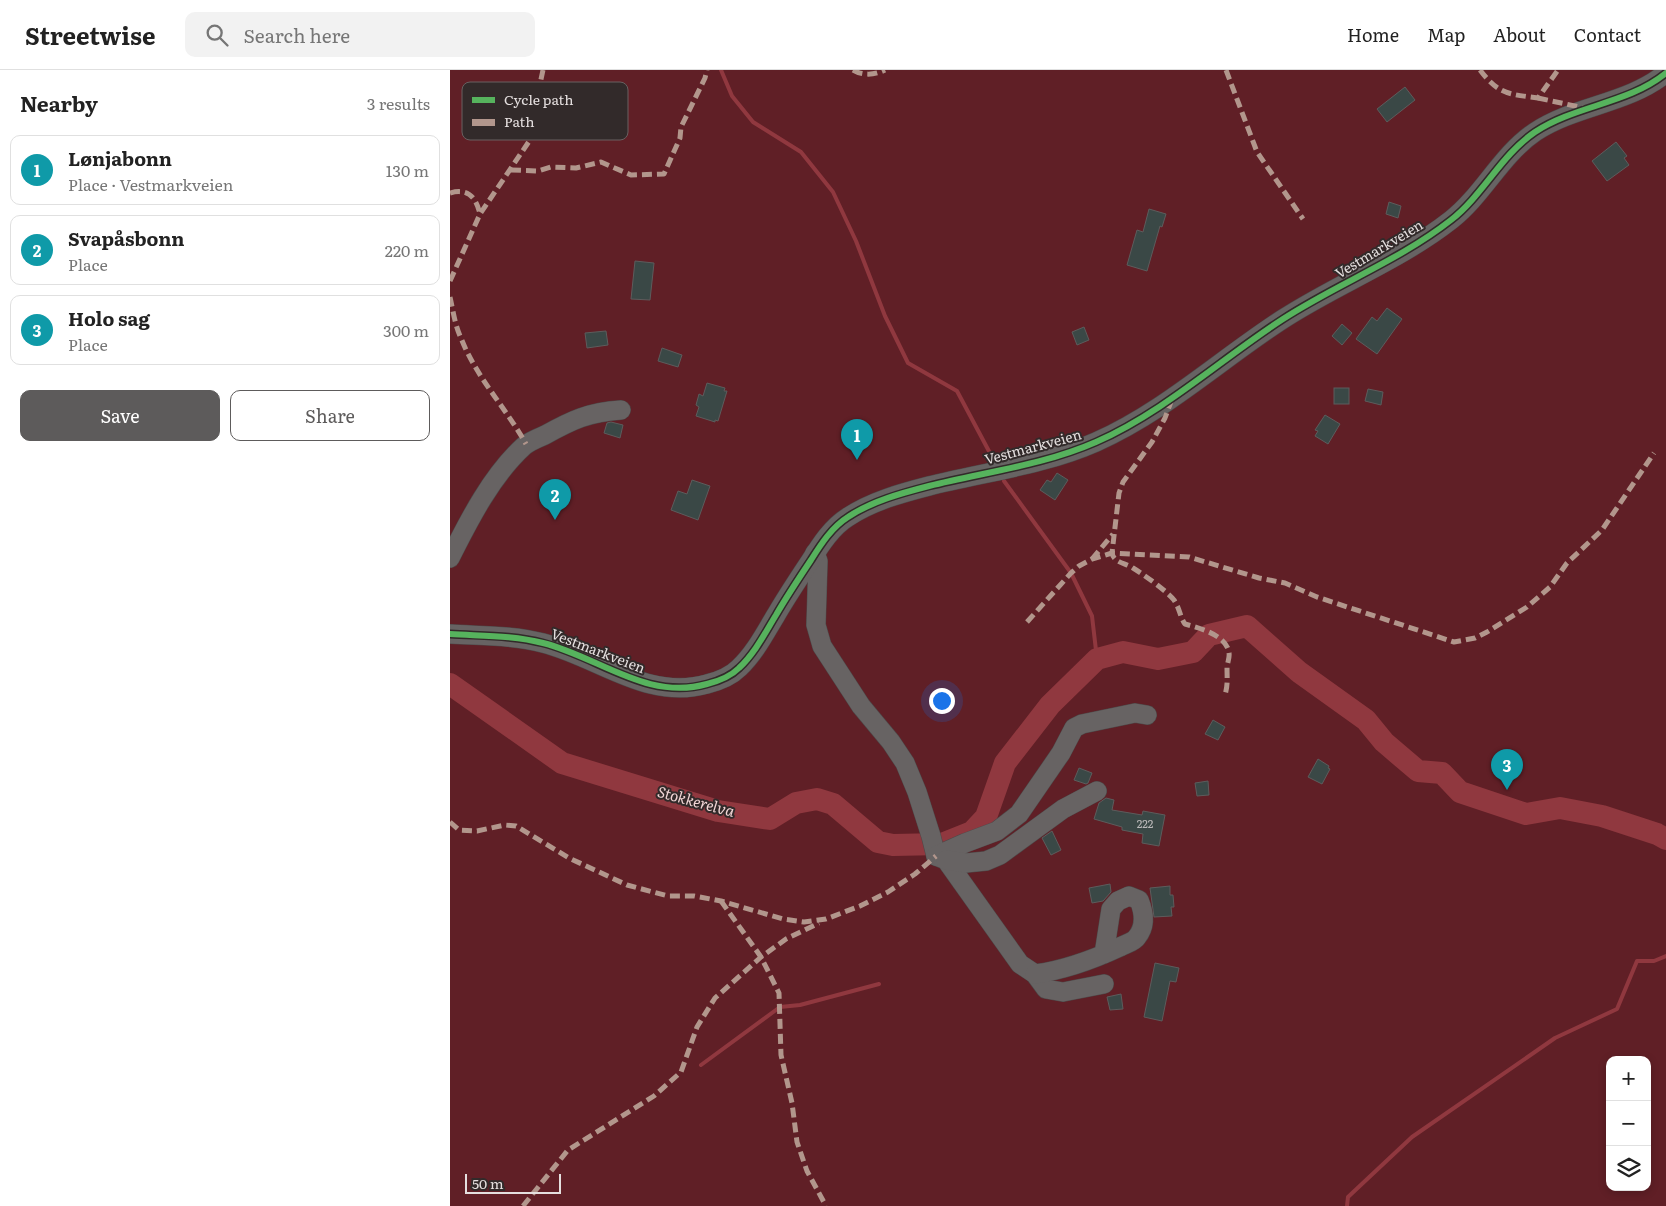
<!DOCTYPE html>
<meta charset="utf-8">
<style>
:root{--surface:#fff;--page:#f2f2f2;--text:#222;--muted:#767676;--line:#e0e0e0;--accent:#5d5b5b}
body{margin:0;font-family:Literata,serif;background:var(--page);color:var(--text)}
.controls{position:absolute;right:15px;bottom:15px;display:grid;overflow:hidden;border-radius:10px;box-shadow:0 2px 8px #0003}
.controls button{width:45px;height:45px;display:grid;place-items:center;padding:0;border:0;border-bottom:1px solid var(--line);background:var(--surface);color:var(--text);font:25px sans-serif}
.scale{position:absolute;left:15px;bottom:12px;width:96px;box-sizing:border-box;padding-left:5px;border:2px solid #e5dfdf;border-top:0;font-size:14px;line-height:18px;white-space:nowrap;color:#e5dfdf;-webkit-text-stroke:4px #322a2a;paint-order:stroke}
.you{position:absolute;left:491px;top:630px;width:18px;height:18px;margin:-12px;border:4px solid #fff;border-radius:50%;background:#1a73e8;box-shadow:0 0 0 8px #1a73e833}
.badge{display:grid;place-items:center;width:32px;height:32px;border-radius:50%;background:var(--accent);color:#fff;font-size:16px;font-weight:700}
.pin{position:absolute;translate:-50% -41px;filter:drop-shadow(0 1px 2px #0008)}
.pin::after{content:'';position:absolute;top:26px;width:18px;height:15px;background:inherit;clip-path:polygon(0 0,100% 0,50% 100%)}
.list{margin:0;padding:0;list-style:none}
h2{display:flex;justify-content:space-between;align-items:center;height:65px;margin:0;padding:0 20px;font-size:21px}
h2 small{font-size:16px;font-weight:400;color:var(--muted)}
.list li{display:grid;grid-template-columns:32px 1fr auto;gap:15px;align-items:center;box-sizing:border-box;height:70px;margin:0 10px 10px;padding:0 10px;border:1px solid var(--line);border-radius:10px}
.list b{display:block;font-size:19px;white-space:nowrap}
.list p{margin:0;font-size:16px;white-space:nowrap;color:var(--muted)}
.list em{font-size:16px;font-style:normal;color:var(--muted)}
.actions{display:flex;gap:10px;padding:15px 20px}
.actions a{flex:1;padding:11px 0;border:1px solid var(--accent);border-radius:10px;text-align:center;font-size:18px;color:var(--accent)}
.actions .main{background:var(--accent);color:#fff}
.icon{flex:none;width:28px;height:28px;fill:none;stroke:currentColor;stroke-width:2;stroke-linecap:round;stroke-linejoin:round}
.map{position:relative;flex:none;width:1216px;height:1136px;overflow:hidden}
header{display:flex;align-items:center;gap:30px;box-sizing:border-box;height:70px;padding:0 25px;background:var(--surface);border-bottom:1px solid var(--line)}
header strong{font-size:24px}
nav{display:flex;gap:28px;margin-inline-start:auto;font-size:18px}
.search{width:350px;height:45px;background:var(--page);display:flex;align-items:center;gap:12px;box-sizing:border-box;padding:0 18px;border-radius:10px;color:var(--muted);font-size:19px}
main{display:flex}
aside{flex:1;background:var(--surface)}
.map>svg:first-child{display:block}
.green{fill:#601f26;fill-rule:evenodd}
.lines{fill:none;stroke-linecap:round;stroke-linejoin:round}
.stream{stroke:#90383f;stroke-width:4}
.river{stroke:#90383f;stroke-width:22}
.building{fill:#3a4846;stroke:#5d5c5c}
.minor-casing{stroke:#4d4949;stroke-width:20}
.minor{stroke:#676363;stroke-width:19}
.quiet{stroke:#b2968c;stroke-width:5;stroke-dasharray:10 5;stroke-linecap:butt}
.cycleway-casing{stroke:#322a2a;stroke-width:9}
.cycleway{stroke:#56b35d;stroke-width:6}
.labels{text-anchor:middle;stroke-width:4;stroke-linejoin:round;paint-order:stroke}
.number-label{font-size:11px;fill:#bab9b9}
.street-label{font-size:14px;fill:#e5dfdf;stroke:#322a2a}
.water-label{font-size:15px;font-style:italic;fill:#f1d5d5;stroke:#322a2a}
.key{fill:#322a2a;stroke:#686060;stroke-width:1}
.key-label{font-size:14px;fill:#e5dfdf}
</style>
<header>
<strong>Streetwise</strong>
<div class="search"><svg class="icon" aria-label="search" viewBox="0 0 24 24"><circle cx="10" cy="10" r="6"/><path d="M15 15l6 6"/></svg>Search here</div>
<nav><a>Home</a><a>Map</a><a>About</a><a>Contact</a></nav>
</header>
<main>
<aside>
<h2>Nearby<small>3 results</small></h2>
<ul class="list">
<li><span class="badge" style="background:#0f9aa8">1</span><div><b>Lønjabonn</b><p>Place · Vestmarkveien</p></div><em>130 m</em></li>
<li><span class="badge" style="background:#0f9aa8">2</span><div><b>Svapåsbonn</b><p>Place</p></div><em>220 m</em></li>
<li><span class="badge" style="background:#0f9aa8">3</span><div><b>Holo sag</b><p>Place</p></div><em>300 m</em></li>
</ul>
<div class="actions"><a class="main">Save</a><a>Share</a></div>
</aside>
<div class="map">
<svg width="1216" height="1136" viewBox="0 0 1216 1136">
<rect width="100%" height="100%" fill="#302c2c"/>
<path class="green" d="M0,0H1216V1136H0ZM1160,990H1197V1117H1160Z"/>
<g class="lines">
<g class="stream">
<polyline points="271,0 282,26 303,52 351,82 383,122 406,171 435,246 458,293 507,321 541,385"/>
<polyline points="554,411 621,503 642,546 647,589"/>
<polyline points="251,995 330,937 350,935 429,914"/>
<polyline points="897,1136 898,1127 962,1067 1105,968 1167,939 1187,891 1204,891 1216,886"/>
</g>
<polyline class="river" points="0,614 112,693 268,741 320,749 346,733 367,729 383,734 428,772 443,775 492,774 522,762 536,747 555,693 600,635 647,589 673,582 708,589 743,582 759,565 797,556 849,602 916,650 934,672 968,701 992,703 1010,722 1076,744 1110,738 1152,746 1207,764 1216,769"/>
</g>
<g class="building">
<polygon points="955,17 965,30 937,52 927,39"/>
<polygon points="1166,72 1177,86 1174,88 1179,95 1157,111 1142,91"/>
<polygon points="939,132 951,136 948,148 936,144"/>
<polygon points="699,139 716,144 712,157 710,156 697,201 677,195 687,160 693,162"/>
<polygon points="185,191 204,193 200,230 181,229"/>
<polygon points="937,238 952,249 927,284 906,269 922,247 927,251"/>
<polygon points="892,254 902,263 892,275 882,266"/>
<polygon points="634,257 639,270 627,275 622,262"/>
<polygon points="156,261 158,275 137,278 135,263"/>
<polygon points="212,278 232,285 228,297 208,291"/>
<polygon points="257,313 275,318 274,321 277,321 268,351 265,350 265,352 246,346 249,337 246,335 249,324 253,326"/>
<rect x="884" y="318" width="15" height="16"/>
<polygon points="918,319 933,322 931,335 915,331"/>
<polygon points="875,345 890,354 878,374 865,366 868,361 865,360"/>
<polygon points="161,352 173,355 170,368 154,363 157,353"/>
<polygon points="607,403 618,410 605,430 590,420 597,410 601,412"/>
<polygon points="242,410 260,416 248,450 221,440 228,421 237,424"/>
<polygon points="763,650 775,657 768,670 755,664"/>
<polygon points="868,689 879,696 878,698 880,699 872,714 858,707"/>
<polygon points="629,698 642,703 638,713 636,714 624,710"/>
<polygon points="758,711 759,725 747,726 745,713"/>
<polygon points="656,728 664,730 662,740 692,745 693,741 715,745 709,776 692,773 693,764 672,760 672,757 644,749 649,733"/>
<polygon points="602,761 611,780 601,785 592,768"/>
<polygon points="660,814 661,822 653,831 642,833 639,818"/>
<polygon points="720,816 720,825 723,825 724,837 721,837 722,846 704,847 700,818"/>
<polygon points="705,893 729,898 726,912 720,911 712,951 694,947"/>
<polygon points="671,924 673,939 660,940 657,927"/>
</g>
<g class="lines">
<defs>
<g id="minor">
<polyline points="365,483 368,491 366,555 372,576 411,636 441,672 455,693 467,722 481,766 486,786 496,790 570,894 585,904 596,919 613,922 654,914"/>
<path d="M0,488C19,450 42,405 74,376C80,371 88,368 95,365C122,350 139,342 171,340"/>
<path d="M0,564C31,566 63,565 93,573C149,587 197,631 257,614C269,611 281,606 289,598C305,583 315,563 326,545C337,526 349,508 361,490C371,474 382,457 398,447C422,431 452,423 479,416C535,402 594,395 646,372C714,342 771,289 833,249C887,214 950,190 1001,150C1033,125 1051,85 1085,62C1126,35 1178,34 1216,3"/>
<polyline points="486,786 515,773 547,761 569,744 611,683 624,658 632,654 685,643 697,645"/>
<polyline points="496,790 516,793 536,791 550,785 613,739 647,721"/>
<path d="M585,904C615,900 642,890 670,877C675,874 684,872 687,867C696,856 694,842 689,830L679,826L668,831L661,839L654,884"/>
</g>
</defs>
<use href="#minor" class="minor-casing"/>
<use href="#minor" class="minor"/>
<g class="quiet">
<path d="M403,0C413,6 425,5 435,0"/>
<polyline points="776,0 807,82 853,149"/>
<path d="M1030,0C1049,25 1059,24 1088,28L1108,0"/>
<polyline points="1088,28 1134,38"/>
<polyline points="61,100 88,101 101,97 126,98 151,92 181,105 214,104 230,68 231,57 255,8 257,0"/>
<path d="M0,123C18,118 26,127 30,144"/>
<polyline points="0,211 30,144 82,67 89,45 90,14 93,0"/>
<path d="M0,227C3,240 5,256 11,268C26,307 56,338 76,374"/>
<path d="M722,329L715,348L702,372L673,412L669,423L662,483C664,493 676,493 683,498C693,504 718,522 724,530C730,539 730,547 735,554C749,558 777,565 779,583C780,588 777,593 777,598C777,608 778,615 775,625"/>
<polyline points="642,489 663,464"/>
<polyline points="577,552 621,503 629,496 642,489 662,483 739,487 809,508 835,513 867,527 1004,572 1025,568 1037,562 1077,537 1100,517 1117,493 1152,460 1204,383"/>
<polyline points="0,752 9,760 27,761 55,755 66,756 119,788 177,815 218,826 244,826 271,831 333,849 354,852 376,849 410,836 438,822 465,804 486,786"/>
<polyline points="271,831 311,887 329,923 331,985 342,1033 347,1072 357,1101 376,1136"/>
<polyline points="73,1136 118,1080 204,1026 231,1002 247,957 265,928 311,887 336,869 369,853"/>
</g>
<defs>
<path id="cycleway" d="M0,564C31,566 63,565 93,573C149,587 197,631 257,614C269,611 281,606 289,598C305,583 315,563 326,545C337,526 349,508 361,490C371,474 382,457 398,447C422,431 452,423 479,416C535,402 594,395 646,372C714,342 771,289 833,249C887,214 950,190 1001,150C1033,125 1051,85 1085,62C1126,35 1178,34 1216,3"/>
</defs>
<use href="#cycleway" class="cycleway-casing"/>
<use href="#cycleway" class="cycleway"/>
</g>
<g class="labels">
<g class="number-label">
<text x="695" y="758">222</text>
</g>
<g class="street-label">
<text transform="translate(929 179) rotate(-31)" y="5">Vestmarkveien</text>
<text transform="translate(583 377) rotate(-15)" y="5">Vestmarkveien</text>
<text transform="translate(148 581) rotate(21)" y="5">Vestmarkveien</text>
</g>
<g class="water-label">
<text transform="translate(246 732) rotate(15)" y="5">Stokkerelva</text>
</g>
</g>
<rect x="12" y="12" width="166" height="58" rx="8" class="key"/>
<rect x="22" y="27" width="23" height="6" fill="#56b35d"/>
<rect x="22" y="49" width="23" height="7" fill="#b2968c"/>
<g class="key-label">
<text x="54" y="35">Cycle path</text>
<text x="54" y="57">Path</text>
</g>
</svg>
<div class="controls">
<button>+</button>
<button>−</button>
<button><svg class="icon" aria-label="layers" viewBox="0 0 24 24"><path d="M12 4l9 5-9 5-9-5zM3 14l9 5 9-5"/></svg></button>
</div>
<div class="scale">50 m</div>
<div class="you"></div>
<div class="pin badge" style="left:407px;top:390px;background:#0f9aa8">1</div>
<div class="pin badge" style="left:105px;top:450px;background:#0f9aa8">2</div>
<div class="pin badge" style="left:1057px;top:720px;background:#0f9aa8">3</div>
</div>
</main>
